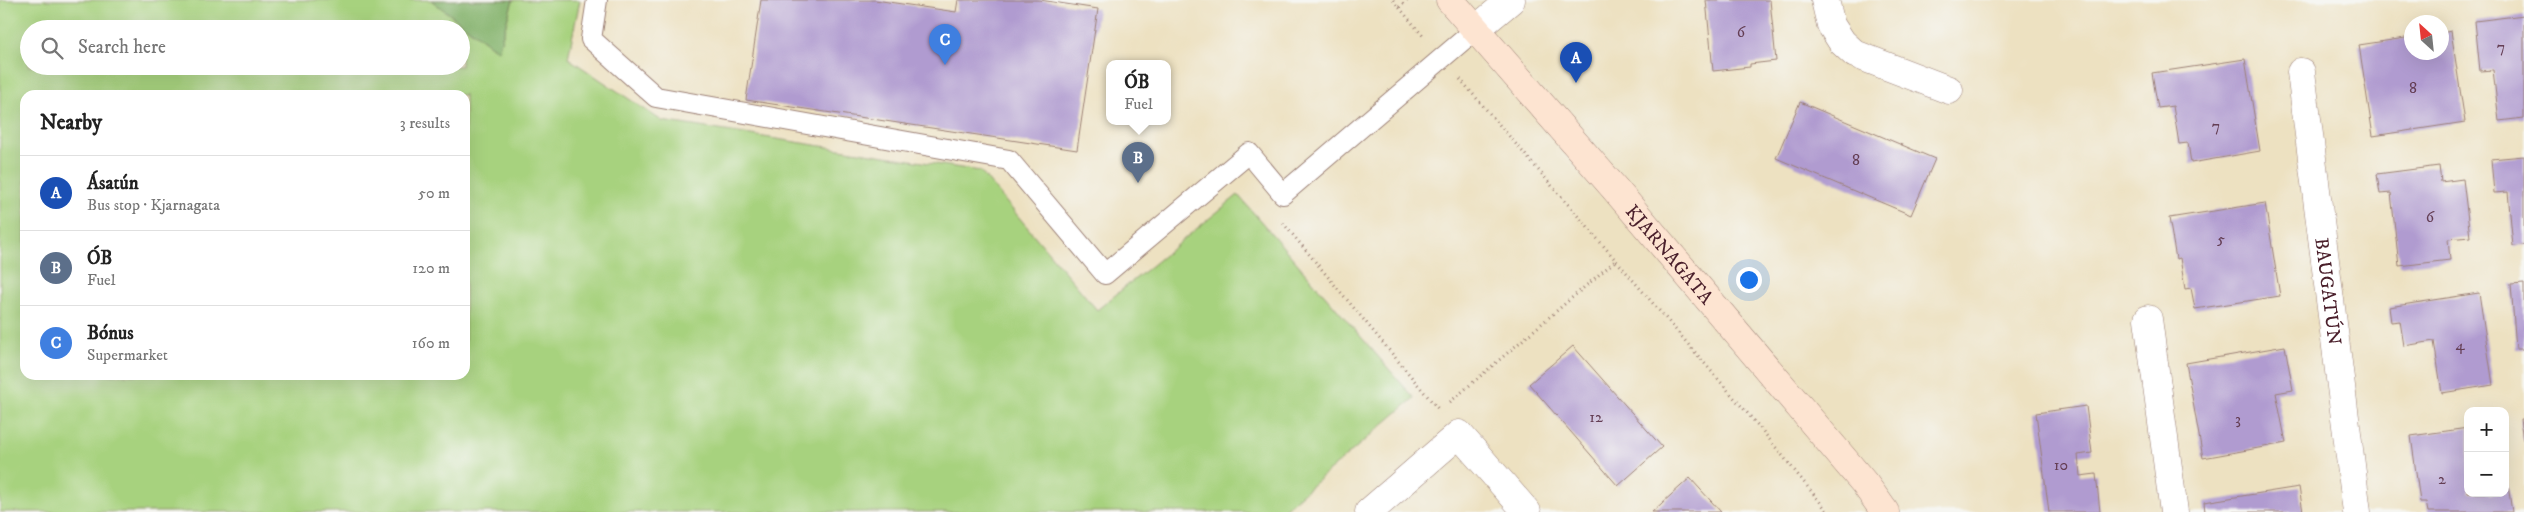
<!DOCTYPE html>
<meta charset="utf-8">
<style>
:root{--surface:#fff;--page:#f6f6f6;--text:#222;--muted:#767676;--line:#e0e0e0;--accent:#b5179e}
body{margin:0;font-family:"IM FELL DW Pica",serif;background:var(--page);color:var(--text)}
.controls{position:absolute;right:15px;bottom:15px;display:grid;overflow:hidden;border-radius:10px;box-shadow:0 5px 20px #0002}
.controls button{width:45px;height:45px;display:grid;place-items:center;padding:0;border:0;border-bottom:1px solid var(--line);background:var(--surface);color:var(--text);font:25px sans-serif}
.compass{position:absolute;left:2404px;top:15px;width:45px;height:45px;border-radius:50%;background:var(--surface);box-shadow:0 5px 20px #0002;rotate:333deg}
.you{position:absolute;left:1748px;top:279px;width:18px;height:18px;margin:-12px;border:4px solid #fff;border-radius:50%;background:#1a73e8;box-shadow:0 0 0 8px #1a73e833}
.badge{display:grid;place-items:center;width:32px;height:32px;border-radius:50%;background:var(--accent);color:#fff;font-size:16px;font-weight:700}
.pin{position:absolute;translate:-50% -41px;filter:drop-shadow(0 1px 2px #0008)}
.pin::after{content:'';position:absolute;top:26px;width:18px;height:15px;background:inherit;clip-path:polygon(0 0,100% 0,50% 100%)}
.popup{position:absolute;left:1106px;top:60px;width:65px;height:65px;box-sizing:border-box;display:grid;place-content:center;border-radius:10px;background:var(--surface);filter:drop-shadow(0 1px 4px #0005);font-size:16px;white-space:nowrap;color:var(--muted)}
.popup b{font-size:19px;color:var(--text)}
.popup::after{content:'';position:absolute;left:50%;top:100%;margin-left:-10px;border:10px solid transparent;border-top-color:var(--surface)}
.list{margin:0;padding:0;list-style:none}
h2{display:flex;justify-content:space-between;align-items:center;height:65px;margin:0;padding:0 20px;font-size:21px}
h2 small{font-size:16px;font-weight:400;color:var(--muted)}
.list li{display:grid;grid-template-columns:32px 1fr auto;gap:15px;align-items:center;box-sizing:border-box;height:75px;padding:0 20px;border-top:1px solid var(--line)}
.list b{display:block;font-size:19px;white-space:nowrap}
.list p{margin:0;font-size:16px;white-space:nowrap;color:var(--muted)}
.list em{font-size:16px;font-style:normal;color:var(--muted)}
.icon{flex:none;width:28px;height:28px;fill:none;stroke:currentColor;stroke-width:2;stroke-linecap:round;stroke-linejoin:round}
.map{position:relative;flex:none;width:2524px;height:512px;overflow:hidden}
.search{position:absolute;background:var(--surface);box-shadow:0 5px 20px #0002;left:20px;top:20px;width:450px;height:55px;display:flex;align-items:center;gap:12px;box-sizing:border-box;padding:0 18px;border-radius:28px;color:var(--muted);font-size:19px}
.panel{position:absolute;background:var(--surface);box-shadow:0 5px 20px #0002;left:20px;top:90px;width:450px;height:290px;border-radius:15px}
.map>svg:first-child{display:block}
.green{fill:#a7d27e;stroke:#787854;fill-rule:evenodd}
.forest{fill:#85b46d;stroke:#686a4c}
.building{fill:#b09bd0}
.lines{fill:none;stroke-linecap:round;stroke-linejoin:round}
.lane-casing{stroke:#9c8076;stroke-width:22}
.street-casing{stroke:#9c8076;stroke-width:29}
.secondary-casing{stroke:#9c8076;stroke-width:29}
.path{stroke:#9c8076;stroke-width:3;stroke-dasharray:1 4;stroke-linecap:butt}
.lane{stroke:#fff;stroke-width:20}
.street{stroke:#fff;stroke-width:28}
.secondary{stroke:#fde4d1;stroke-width:28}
.labels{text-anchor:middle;stroke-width:4.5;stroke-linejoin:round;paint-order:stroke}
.number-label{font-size:16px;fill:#643e54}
.street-label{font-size:19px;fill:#4a1f2b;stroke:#f6f6f2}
</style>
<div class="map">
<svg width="2524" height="512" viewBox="0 0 2524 512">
<rect width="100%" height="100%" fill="#f6f6f2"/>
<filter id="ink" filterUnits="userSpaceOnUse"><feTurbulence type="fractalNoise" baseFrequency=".02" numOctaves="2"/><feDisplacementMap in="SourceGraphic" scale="10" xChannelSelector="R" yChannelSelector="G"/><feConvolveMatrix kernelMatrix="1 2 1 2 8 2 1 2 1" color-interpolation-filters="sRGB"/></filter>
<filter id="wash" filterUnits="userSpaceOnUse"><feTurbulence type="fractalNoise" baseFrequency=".0096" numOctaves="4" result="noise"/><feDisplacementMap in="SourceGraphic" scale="20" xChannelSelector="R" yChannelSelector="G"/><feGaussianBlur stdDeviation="1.12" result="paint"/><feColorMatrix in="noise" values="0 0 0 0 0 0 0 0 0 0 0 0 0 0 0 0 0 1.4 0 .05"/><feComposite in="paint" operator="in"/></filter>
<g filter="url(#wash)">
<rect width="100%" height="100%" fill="#ede1c1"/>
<path class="green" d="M0,0H431L498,51L513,0H580L568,58L662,121L980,171L1097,310L1238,195L1414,398L1281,512H0ZM29,29H461V66H29ZM25,95H465V375H25Z"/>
<polygon class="forest" points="431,0 513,0 498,51"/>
<g id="blocks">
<g class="building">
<polygon points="761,0 875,0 956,12 958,0 1040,0 1098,9 1077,150 746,100"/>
<polygon points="1706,0 1770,0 1776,61 1750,64 1750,67 1713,71"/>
<polygon points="2524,15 2524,118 2499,121 2493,70 2480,71 2475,21"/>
<polygon points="2451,31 2465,122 2373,136 2359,45 2412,37 2412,52 2442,52 2442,33"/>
<polygon points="2245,59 2260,151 2191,163 2188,143 2179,144 2173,106 2158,108 2152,73"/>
<polygon points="1800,102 1935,159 1911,215 1776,158"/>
<polygon points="2524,156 2524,245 2513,246 2508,192 2494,193 2491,159"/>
<polygon points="2439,166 2441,182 2463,179 2470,237 2448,239 2450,260 2399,266 2391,193 2380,194 2377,174"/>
<polygon points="2265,203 2280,296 2195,309 2191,288 2185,289 2180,258 2176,259 2169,218"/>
<polygon points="2524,283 2524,349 2516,349 2511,284"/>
<polygon points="2479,293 2493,385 2442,393 2434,341 2404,346 2400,321 2391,322 2389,307"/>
<polygon points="1573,346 1662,447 1618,486 1529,384"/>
<polygon points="2285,346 2293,390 2276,393 2286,443 2203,458 2186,363"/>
<polygon points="2086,406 2092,453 2078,455 2080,476 2096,474 2100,512 2049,512 2036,413"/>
<polygon points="2520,419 2524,419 2524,440 2523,440"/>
<polygon points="2468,428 2468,493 2505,493 2506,471 2512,512 2428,512 2426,502 2420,502 2411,436"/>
<polygon points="1690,478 1721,512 1652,512"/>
<polygon points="2299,487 2303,512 2205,512 2204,502"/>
</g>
</g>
</g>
<g filter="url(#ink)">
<use href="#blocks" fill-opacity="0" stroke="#9c8076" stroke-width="1"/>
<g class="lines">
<defs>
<polyline id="lane" points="597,0 591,39 656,97 1009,160 1105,274 1249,153 1283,194 1475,30"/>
<g id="street">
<polyline points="1825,0 1831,25 1842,42 1855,54 1949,90"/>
<polyline points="1475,30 1511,0"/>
<path id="s1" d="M2301,72L2357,512"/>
<polyline points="2148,319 2174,512"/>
<polyline points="1369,512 1459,434 1527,512"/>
</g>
<g id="secondary">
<path id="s2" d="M1450,0L1615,189L1865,484L1885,512"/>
</g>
</defs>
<use href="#lane" class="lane-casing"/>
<use href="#street" class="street-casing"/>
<use href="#secondary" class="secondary-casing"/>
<g class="path">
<polyline points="1393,0 1423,36"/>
<polyline points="1399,7 1407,0"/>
<polyline points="1460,79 1761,429 1828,512"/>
<polyline points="1283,223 1439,410"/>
<polyline points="1450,402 1616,260"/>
</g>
<use href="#lane" class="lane"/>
<use href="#street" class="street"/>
<use href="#secondary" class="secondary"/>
</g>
</g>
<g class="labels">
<g class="number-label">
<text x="1741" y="37">6</text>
<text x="2501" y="52">7</text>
<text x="2413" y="93">8</text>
<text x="2216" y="131">7</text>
<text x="1856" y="165">8</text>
<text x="2430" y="222">6</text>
<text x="2221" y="244">5</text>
<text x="2460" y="350">4</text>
<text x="1596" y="422">12</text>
<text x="2238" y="424">3</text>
<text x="2061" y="470">10</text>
<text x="2442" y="484">2</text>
</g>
<g class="street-label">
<text dy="7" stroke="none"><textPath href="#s2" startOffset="336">KJARNAGATA</textPath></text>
<text dy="7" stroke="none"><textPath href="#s1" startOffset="221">BAUGATÚN</textPath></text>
</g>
</g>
</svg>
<div class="controls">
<button>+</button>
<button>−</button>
</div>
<svg class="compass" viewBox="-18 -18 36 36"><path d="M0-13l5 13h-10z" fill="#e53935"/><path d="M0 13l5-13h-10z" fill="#767676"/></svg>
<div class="you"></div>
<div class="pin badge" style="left:1576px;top:83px;background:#1a4fb4">A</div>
<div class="pin badge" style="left:1138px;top:183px;background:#5c6f8a">B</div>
<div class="popup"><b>ÓB</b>Fuel</div>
<div class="pin badge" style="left:945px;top:65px;background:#3f7fe0">C</div>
<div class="search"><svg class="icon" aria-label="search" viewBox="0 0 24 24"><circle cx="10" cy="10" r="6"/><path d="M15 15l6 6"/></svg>Search here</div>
<section class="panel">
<h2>Nearby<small>3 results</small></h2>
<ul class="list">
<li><span class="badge" style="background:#1a4fb4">A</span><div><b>Ásatún</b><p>Bus stop · Kjarnagata</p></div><em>50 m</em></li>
<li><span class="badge" style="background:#5c6f8a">B</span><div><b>ÓB</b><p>Fuel</p></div><em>120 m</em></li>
<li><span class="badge" style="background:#3f7fe0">C</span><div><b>Bónus</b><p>Supermarket</p></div><em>160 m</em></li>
</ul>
</section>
</div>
